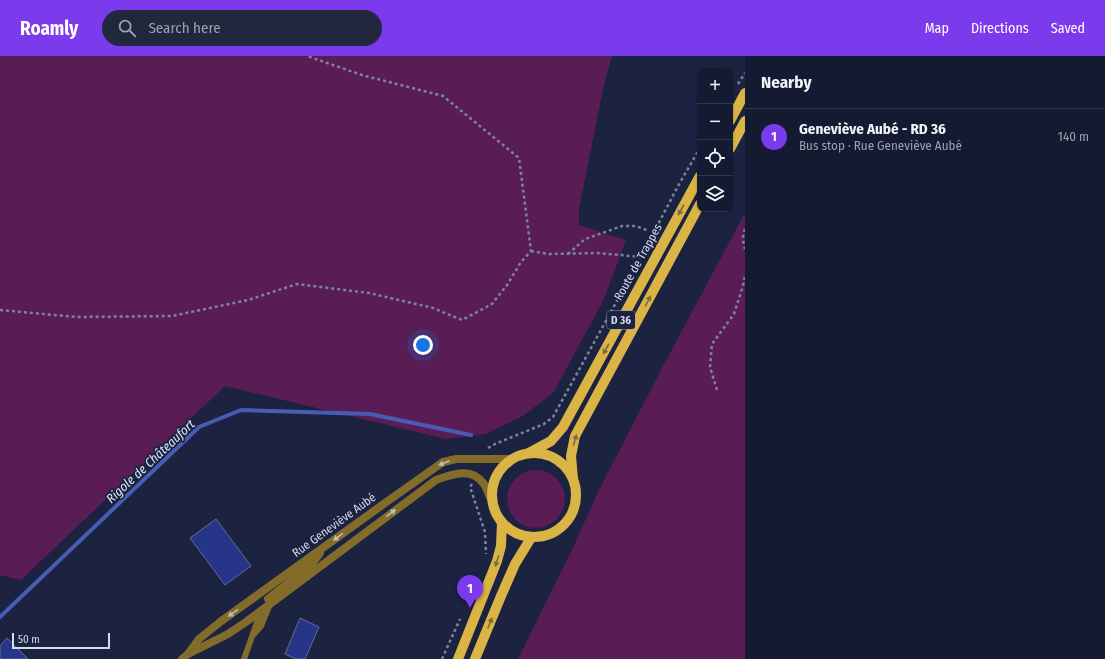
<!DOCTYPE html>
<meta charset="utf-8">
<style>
:root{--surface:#141a31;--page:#21273d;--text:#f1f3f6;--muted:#9da1ab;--line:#33384d;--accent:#7c3aed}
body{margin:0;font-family:"Fira Sans Condensed",sans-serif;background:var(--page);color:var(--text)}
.controls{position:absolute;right:12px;top:12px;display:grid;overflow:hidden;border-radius:8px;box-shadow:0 1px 3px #0004}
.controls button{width:36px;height:36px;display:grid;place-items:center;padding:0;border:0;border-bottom:1px solid var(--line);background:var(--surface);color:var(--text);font:20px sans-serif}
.scale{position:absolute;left:12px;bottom:10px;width:98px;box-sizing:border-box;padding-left:4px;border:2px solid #d3daee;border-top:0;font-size:11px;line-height:14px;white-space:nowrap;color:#d3daee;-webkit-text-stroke:3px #1b2341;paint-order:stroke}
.you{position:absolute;left:423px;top:289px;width:14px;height:14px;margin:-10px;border:3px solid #fff;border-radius:50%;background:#1a73e8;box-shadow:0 0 0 6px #1a73e833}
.badge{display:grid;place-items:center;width:26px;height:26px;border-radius:50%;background:var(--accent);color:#fff;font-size:13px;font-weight:700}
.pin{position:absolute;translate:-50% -33px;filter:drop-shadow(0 1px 2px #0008)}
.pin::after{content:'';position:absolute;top:21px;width:14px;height:12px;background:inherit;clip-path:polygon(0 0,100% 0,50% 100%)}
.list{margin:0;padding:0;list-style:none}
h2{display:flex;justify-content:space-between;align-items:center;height:52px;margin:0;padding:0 16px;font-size:17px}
h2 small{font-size:13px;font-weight:400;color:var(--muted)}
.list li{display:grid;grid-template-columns:26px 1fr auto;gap:12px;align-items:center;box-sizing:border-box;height:56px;padding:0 16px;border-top:1px solid var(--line)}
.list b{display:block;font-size:15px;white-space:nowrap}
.list p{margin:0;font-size:13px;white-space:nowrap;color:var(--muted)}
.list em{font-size:13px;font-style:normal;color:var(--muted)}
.icon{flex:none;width:22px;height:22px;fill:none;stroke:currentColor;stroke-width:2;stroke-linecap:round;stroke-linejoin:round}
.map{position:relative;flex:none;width:745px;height:603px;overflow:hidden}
header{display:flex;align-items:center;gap:24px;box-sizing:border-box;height:56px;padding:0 20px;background:var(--accent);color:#fff}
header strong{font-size:19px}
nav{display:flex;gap:22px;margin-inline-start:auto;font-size:14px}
.search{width:280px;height:36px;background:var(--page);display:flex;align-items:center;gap:10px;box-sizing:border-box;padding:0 14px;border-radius:22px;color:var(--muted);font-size:15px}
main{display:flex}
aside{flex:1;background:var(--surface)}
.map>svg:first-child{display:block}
.green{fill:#591c55}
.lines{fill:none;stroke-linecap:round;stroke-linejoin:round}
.stream{stroke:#475cb2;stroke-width:4}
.building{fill:#263587;stroke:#616c8f}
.path{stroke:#7c849d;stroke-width:2.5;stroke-dasharray:3 3;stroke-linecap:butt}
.service{stroke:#836c2a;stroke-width:6}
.tertiary{stroke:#836c2a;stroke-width:8}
.primary{stroke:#dab545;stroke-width:10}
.oneway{fill:#7a6c43}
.oneway2{fill:#bfbebd}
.labels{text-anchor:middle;stroke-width:3.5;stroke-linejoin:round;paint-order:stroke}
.shield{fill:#1b2341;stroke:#9ca3ba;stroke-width:1}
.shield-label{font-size:11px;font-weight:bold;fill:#d3daee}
.street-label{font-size:12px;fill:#d3daee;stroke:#1b2341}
.water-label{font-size:13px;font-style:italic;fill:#dbe3fb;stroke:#1b2341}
</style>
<header>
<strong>Roamly</strong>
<div class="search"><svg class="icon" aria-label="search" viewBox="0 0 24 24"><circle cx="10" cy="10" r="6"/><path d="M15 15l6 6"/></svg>Search here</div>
<nav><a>Map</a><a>Directions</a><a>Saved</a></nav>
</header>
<main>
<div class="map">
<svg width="745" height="603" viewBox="0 0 745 603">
<rect width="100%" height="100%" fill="#1b2341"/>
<g class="green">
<polygon points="0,0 612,0 603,33 579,153 579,169 626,184 604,243 554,336 523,360 486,378 446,383 225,330 21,524 0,519"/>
<polygon points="745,157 745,603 518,603 571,496 598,436 663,310"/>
<circle cx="536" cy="443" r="29"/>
</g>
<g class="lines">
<polyline class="stream" points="0,561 199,371 241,354 370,358 471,379"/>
</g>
<g class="building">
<polygon points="216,463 251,510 225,529 190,482"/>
<polygon points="300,562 319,571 305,603 296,603 285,598"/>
<polygon points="7,582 28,603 0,603 0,590"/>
</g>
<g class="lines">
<g class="path">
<polyline points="738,28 745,17"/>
<path d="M745,173C742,179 743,187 745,193"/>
<polyline points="531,195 549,198 597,197 642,201"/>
<polyline points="568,198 585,183 622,170 636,170 649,175"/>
<polyline points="642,199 678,130 700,92"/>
<polyline points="0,254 76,261 172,260 248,244 297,228 369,237 433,252 462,264 492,248 507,229 521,206 531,195 519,102 443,40 362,19 307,0"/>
<polyline points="717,334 710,311 712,288 734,258 743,230 745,219"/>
<polyline points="488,392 495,388 544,368 553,361 629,223"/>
<polyline points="472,428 470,431 485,476 486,498"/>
<polyline points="442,603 460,563"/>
</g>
<g class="service">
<polyline points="254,578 261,570 270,548"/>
<polyline points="244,603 261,555"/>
</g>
<g class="tertiary">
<polyline points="268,543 311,509 320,497"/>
<polyline points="188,598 199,583 220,566 385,447 443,406 456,403 512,403"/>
<path d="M182,603L188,598L228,578L246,566L436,424C453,418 472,411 484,428C487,433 489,440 492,445"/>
</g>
<g class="primary">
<polyline points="730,65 745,37"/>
<polyline points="730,93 745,65"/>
<circle cx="534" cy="439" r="42"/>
<polyline points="529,397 551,385 563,371 700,120"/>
<polyline points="573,423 571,400 575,380 700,148"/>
<polyline points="458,603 497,505 501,490 502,467"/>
<polyline points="475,603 501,540 515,508 531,482"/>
</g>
</g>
<defs><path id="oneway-solid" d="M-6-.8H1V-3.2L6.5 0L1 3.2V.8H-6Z"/></defs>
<g class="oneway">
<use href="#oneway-solid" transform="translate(681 154) rotate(119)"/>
<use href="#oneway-solid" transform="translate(648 245) rotate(-62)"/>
<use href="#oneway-solid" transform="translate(606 293) rotate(119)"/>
<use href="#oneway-solid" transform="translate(575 384) rotate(-73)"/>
<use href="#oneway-solid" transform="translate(497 505) rotate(108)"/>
<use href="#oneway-solid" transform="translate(490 567) rotate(-68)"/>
</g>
<g class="oneway2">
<use href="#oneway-solid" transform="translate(444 407) rotate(157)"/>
<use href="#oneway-solid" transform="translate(391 457) rotate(-37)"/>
<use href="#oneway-solid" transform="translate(338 481) rotate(144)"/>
<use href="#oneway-solid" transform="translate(233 557) rotate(144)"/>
</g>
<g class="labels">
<rect class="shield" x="607" y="255" width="28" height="18" rx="3"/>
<g class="shield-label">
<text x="621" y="268">D 36</text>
</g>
<g class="street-label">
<text transform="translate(638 206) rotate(-61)" y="4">Route de Trappes</text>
<text transform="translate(334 469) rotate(-36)" y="4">Rue Geneviève Aubé</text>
</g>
<g class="water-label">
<text transform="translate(150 405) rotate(-43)" y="5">Rigole de Châteaufort</text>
</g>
</g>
</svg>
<div class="controls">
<button>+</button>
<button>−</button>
<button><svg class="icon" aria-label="locate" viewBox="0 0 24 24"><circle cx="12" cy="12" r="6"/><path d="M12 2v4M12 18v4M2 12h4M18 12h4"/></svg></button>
<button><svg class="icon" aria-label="layers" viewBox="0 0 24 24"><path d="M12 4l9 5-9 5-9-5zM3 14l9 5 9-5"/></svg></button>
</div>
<div class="scale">50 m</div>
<div class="you"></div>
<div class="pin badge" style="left:470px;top:552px">1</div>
</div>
<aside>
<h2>Nearby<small></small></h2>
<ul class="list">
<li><span class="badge">1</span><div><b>Geneviève Aubé - RD 36</b><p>Bus stop · Rue Geneviève Aubé</p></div><em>140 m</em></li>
</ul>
</aside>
</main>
